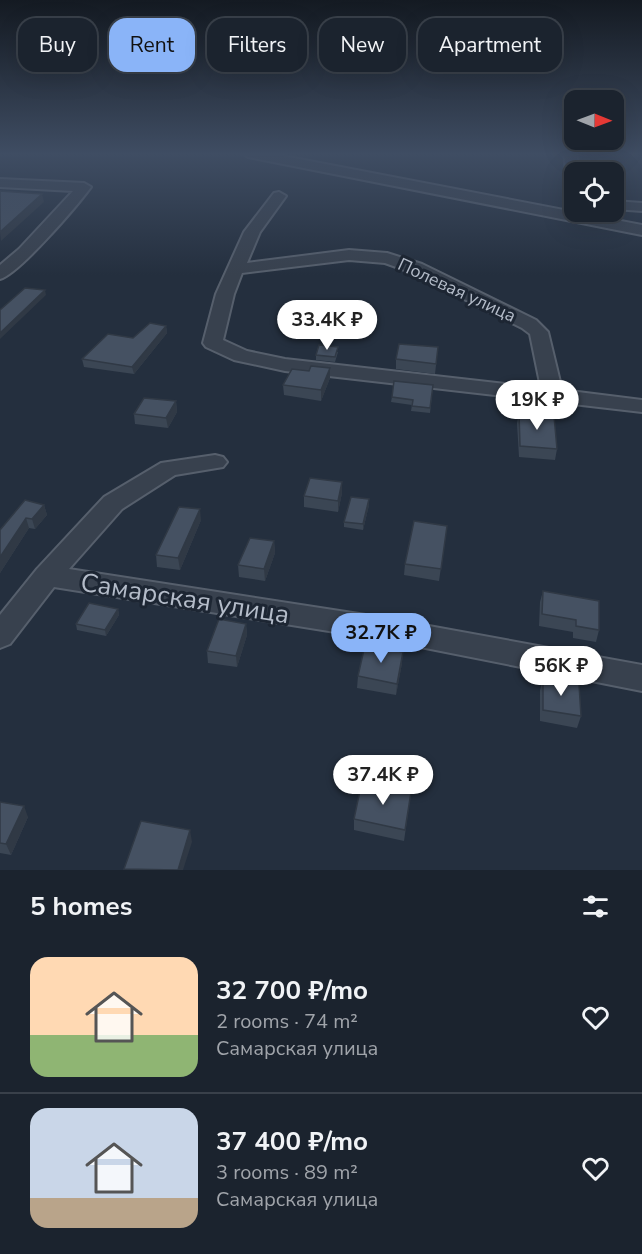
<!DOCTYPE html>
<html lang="en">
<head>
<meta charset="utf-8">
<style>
	:root { --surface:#1b232e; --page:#242b36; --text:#f1f3f6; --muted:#a0a4aa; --line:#39404a; --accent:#8ab4f8 }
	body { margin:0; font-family:"Nunito Sans",sans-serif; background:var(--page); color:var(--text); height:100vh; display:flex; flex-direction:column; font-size:22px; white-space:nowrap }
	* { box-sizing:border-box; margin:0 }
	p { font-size:20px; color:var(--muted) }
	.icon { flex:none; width:33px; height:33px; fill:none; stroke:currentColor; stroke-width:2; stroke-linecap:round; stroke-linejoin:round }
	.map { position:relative; height:870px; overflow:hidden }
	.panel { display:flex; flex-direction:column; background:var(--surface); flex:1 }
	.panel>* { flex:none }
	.hud { position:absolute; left:18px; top:18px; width:606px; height:54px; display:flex; gap:12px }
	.needle { width:39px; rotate:91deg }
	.fabs { position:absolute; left:564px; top:90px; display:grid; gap:12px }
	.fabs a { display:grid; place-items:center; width:60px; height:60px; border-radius:12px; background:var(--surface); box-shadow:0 6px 24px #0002,0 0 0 2px var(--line); font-size:30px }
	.price { position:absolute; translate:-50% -51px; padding:0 14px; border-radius:21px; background:#fff; color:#222; font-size:20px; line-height:39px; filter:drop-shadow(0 2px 3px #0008) }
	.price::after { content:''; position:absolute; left:50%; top:36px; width:18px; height:14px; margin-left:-9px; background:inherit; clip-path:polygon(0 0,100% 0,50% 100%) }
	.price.on { background:var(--accent); color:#111 }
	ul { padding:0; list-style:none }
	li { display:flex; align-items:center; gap:18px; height:150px; padding:0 30px }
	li+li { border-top:2px solid var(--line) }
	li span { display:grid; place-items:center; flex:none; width:168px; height:120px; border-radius:18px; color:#555 }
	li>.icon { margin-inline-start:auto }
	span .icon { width:72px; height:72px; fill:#fffc; stroke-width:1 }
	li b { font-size:26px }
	h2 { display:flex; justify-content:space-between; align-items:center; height:72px; padding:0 30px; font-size:26px }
	.chip { padding:0 21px; border-radius:18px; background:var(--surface); box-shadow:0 6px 24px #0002,0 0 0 2px var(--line); font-size:21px; line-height:54px }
	.chip.on { background:var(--accent); color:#111 }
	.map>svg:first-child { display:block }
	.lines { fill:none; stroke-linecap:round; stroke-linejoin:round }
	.minor-casing { stroke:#565f6c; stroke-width:4 }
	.minor { fill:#38414e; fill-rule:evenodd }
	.wall { fill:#3b4654 }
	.shaded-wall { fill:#303945 }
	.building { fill:#455162; stroke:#303945; stroke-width:1.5 }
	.labels { text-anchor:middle; stroke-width:6; stroke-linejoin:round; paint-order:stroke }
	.far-street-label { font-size:18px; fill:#b4bcc9; stroke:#1d2633 }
	.near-street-label { font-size:26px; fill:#b4bcc9; stroke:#1d2633 }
</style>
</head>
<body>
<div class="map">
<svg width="642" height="870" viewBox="0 0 642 870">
	<rect width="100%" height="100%" fill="#242f3e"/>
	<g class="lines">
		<g class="minor-casing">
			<path id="minor" d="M242,153H268L642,225V235L248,157Z
				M564,153H576L580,172H574V184L567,180Z
				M0,179L84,183L91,187C77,206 19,274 0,279V265L19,249L73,191L0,187Z
				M279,192L286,196L260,232L247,263L349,250L387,253L422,264L536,320L548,332L562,390L642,400V412L285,371L234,360L206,347L203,343L216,294L244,232L274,193ZM349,260L385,263L410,272L522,328L530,334L541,388L285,359L247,351L223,340L234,294L242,273Z
				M614,201L642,203V211L614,209Z
				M215,455L223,457L227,462L223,467L175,475L122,509L69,569L385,618L642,665V691L385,640L54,587L10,644L0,648V615L37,569L104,497L161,463Z"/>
		</g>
		<use href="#minor" class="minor"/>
	</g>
	<path class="wall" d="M166,326L167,333L134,374L84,367L82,359L133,338Z
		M438,347L435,374L396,369V359Z
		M338,352L335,362L316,360V355Z
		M330,368V378L321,401L284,395L283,385L309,371Z
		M433,385L430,413L411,411L412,405L391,402L392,397Z
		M176,401L177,412L168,428L135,424L134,414Z
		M519,413L557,449L555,460L519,457L517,423Z
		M342,482V493L338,512L304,507V496Z
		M44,505L47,515L35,529L29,528L0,573V530Z
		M369,505L363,530L344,527V522Z
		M201,520L180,570L157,567L156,555Z
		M447,526L439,581L404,575L405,564Z
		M274,541L275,553L265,581L239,577L238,565Z
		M543,591L599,630L596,642L573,638V632L539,626L540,602Z
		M118,609L119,615L106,636L77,630L76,624Z
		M246,624L247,635L237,667L208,663L207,651Z
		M402,663L396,695L357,688L358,676Z
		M543,678L581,716L577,728L540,721V690Z
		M411,792L404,841L354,830V819Z
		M0,802L28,817L11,855L0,853Z"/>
	<path class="shaded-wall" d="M42,194L44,202L1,241L0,232Z
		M45,290L46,295L0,339V333Z
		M166,326L167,333L134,374L132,367Z
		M330,368V378L321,401V390Z
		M176,401L177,412L168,428L166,418Z
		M342,482V493L338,512V501Z
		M369,499V505L363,530V524Z
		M44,505L47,515L35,529L32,519Z
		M200,509L201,520L180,570L178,558Z
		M26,518L29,528L0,573V557Z
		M274,541L275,553L265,581L264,569Z
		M118,609L119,615L106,636L105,630Z
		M246,624L247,635L237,667L236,656Z
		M403,652L402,663L396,695L397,684Z
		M24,806L28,817L11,855L6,844Z
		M190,830L192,842L183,870H178Z"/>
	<path class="building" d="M0,191L42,194L0,232Z
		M25,288L45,290L0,333V310Z
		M150,323L166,326L132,367L82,359L108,334L133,338Z
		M399,344L438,347L436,364L396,359Z
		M319,345L338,347L335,357L316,355Z
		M311,366L330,368L321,390L283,385L292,369L309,371Z
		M394,381L433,385L430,408L412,406L413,400L392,397Z
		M144,398L176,401L166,418L134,414Z
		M519,413L554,416L557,449L520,446Z
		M310,478L342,482L338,501L304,496Z
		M351,497L369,499L363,524L344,522Z
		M25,500L44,505L32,519L26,518L0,557V530Z
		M179,507L200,509L178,558L156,555Z
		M414,521L447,526L441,569L405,564Z
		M250,538L274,541L264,569L238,565Z
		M543,591L599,601V630L576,626V620L542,614Z
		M89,603L118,609L105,630L76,624Z
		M219,619L246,624L236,656L207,651Z
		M365,645L403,652L397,684L358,676Z
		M543,678L579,684L581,716L543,710Z
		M362,781L411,792L405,830L354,819Z
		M0,802L24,806L6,844L0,843Z
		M141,821L190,830L178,870L124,869Z"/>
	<linearGradient id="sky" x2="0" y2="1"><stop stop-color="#141a22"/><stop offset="0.56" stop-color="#3f4d63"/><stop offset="1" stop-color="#3f4d63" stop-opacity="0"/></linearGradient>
	<rect width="642" height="275" fill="url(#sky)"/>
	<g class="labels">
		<g class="far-street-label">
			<text transform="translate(457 290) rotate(25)" y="6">Полевая улица</text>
		</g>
		<g class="near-street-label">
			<text transform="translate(185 598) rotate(9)" y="9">Самарская улица</text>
		</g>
	</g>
</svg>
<div class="fabs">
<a><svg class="needle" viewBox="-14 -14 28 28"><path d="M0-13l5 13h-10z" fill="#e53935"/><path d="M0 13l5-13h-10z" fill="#a0a4aa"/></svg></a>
<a><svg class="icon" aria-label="locate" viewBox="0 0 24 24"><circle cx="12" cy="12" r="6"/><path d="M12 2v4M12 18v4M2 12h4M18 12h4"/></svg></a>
</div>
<b class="price" style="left:327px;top:351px">33.4K ₽</b>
<b class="price" style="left:537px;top:431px">19K ₽</b>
<b class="price on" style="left:381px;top:664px">32.7K ₽</b>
<b class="price" style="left:561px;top:697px">56K ₽</b>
<b class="price" style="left:383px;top:806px">37.4K ₽</b>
<div class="hud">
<a class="chip">Buy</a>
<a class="chip on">Rent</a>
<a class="chip">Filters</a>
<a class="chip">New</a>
<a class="chip">Apartment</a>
</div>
</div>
<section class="panel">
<h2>5 homes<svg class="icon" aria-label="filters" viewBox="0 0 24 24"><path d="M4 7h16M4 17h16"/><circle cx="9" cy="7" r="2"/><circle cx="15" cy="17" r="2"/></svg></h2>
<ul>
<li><span style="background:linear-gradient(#ffd9b3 65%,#8fb573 0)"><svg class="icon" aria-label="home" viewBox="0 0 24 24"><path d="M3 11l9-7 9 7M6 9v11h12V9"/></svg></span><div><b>32 700 ₽/mo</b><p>2 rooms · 74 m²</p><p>Самарская улица</p></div><svg class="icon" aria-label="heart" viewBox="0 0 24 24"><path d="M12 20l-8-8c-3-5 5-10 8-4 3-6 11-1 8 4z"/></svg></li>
<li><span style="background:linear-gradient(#c9d6e8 75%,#b9a48a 0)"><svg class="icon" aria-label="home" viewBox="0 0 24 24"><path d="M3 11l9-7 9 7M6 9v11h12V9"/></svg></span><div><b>37 400 ₽/mo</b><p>3 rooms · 89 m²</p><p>Самарская улица</p></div><svg class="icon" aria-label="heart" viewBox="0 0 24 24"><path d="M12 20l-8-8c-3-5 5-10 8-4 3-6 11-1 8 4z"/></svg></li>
</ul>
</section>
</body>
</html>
